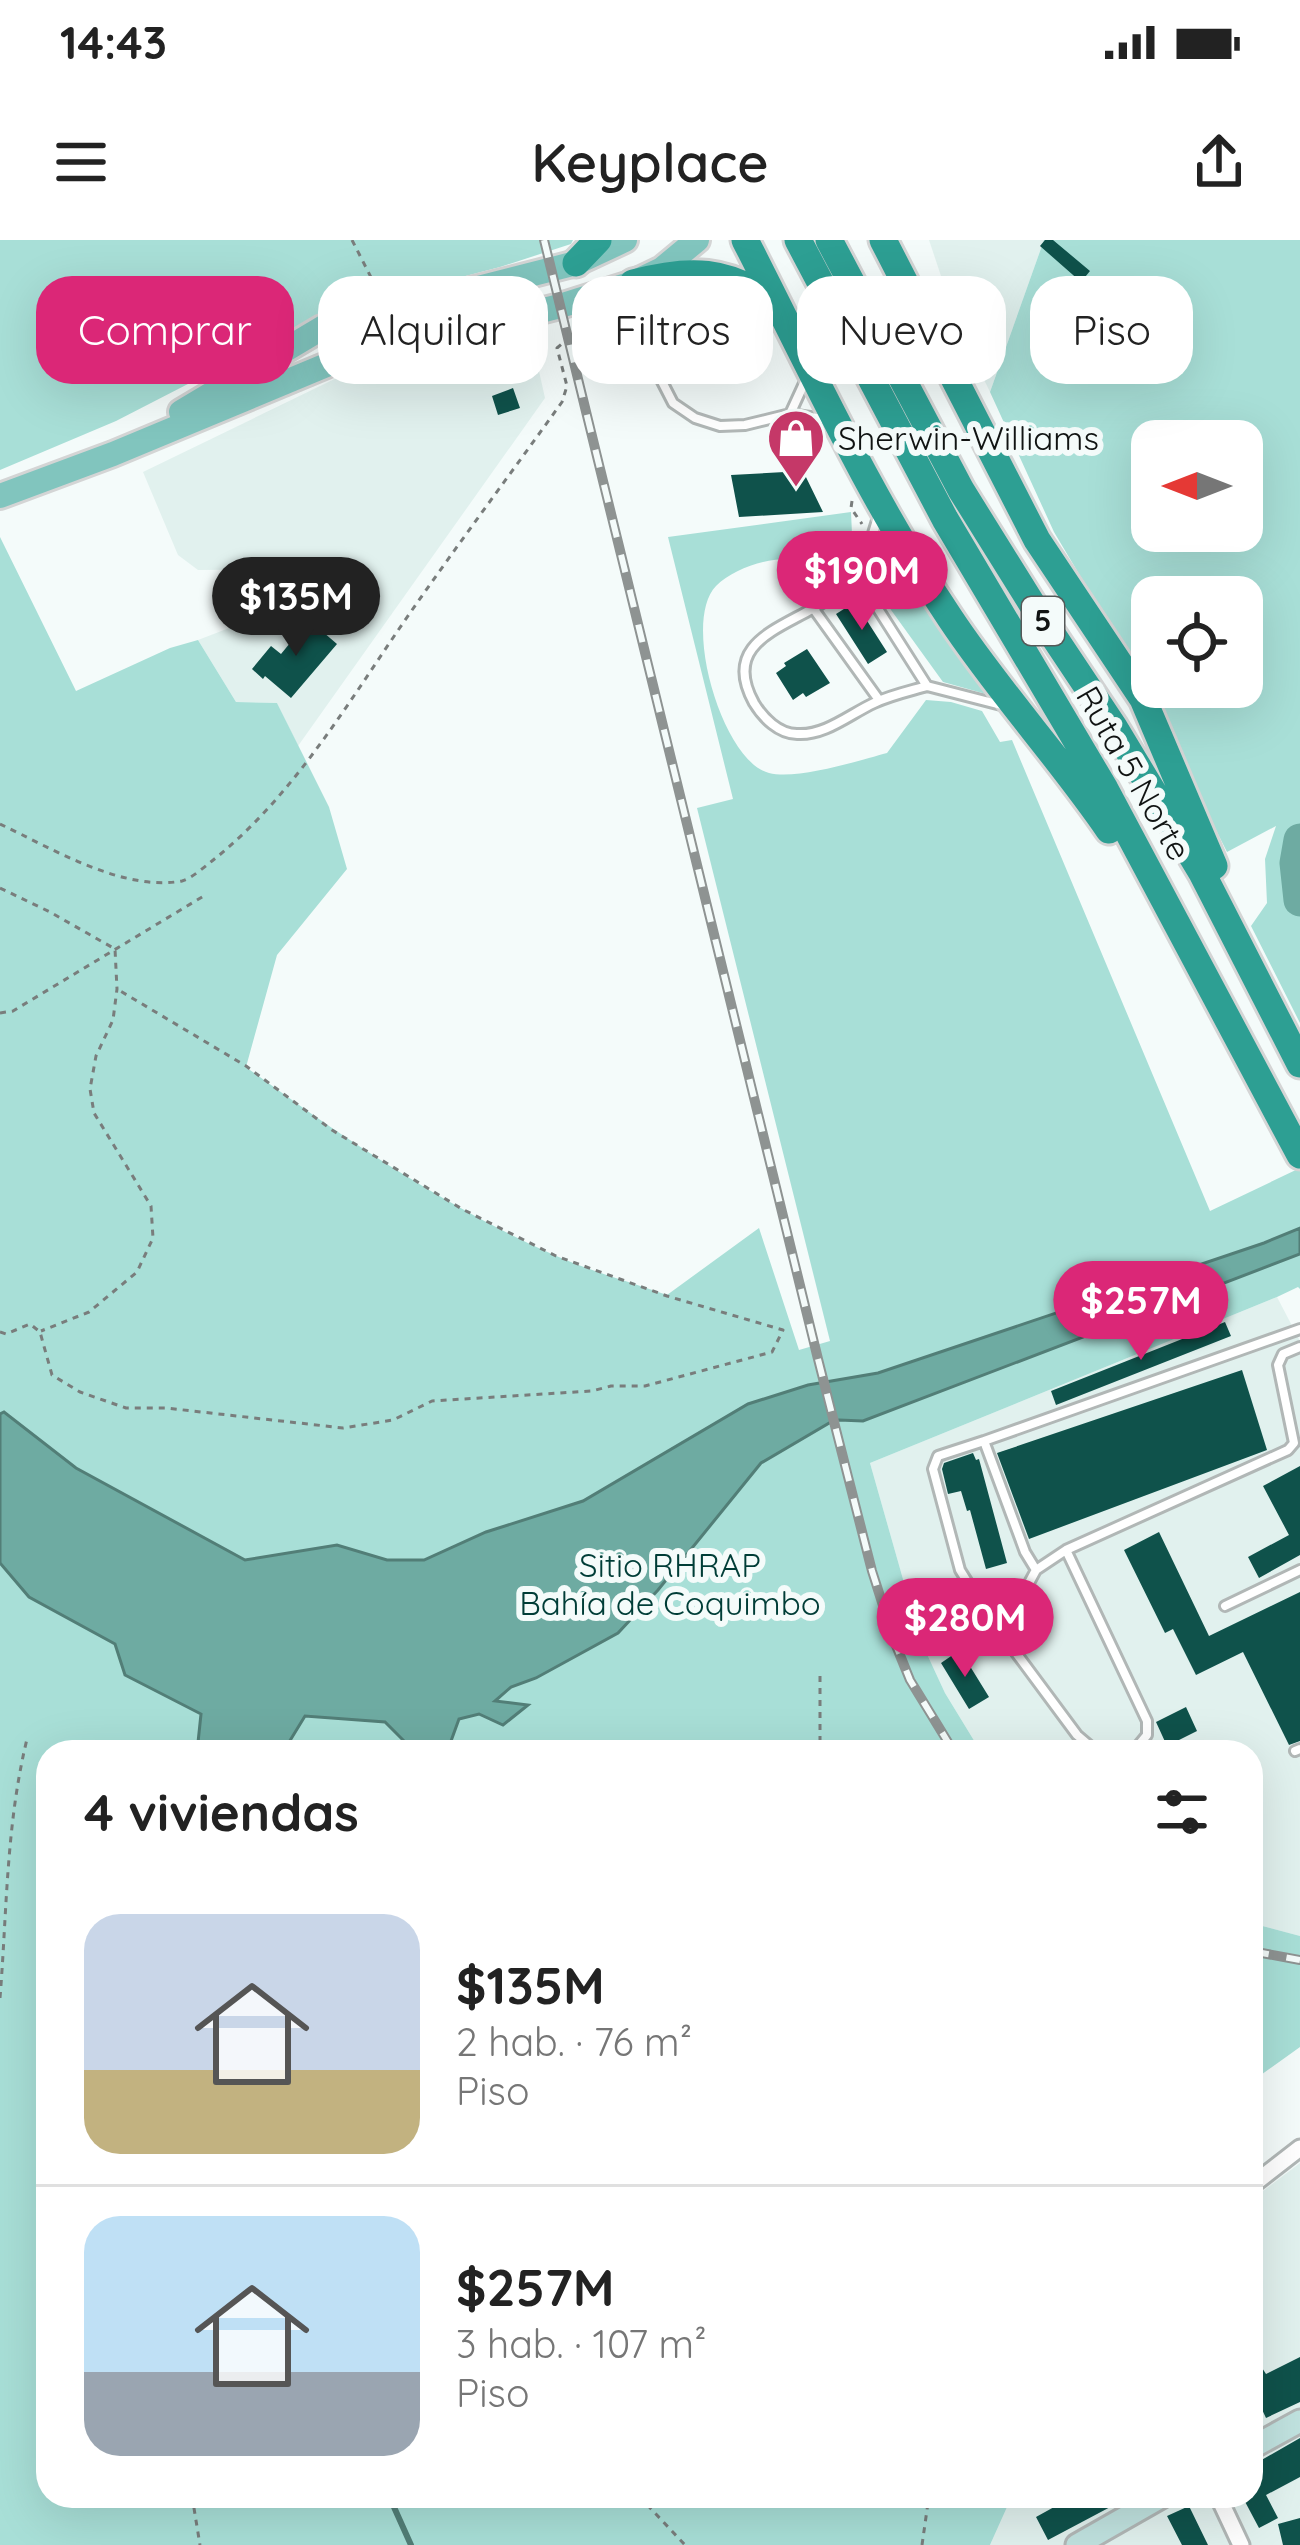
<!DOCTYPE html>
<html lang="es">
<head>
<meta charset="utf-8">
<style>
	:root { --surface:#fff; --page:#f6f6f6; --text:#222; --muted:#767676; --line:#e0e0e0; --accent:#db2777 }
	body { margin:0; font-family:Quicksand,sans-serif; background:var(--page); color:var(--text); height:100vh; display:flex; flex-direction:column; font-size:45px; white-space:nowrap }
	* { box-sizing:border-box; margin:0 }
	p { font-size:39px; color:var(--muted) }
	.icon { flex:none; width:66px; height:66px; fill:none; stroke:currentColor; stroke-width:2; stroke-linecap:round; stroke-linejoin:round }
	.map { position:relative; flex:1; overflow:hidden }
	.sheet { position:absolute; left:36px; top:1500px; width:1227px; height:768px; display:flex; flex-direction:column; background:var(--surface); border-radius:36px; box-shadow:0 12px 48px #0002 }
	.sheet>* { flex:none }
	.top-card { position:absolute; left:36px; top:36px; width:1230px; height:108px; display:flex; gap:24px }
	.needle { width:78px; rotate:270deg }
	.tools { position:absolute; left:1131px; top:180px; display:grid; gap:24px }
	.tools a { display:grid; place-items:center; width:132px; height:132px; border-radius:24px; background:var(--surface); box-shadow:0 12px 48px #0002; font-size:60px }
	.price { position:absolute; translate:-50% -102px; padding:0 27px; border-radius:42px; background:var(--accent); color:#fff; font-size:39px; line-height:78px; filter:drop-shadow(0 3px 6px #0008) }
	.price::after { content:''; position:absolute; left:50%; top:72px; width:36px; height:27px; margin-left:-18px; background:inherit; clip-path:polygon(0 0,100% 0,50% 100%) }
	.price.active { background:#222; color:#fff }
	ul { padding:0; list-style:none }
	li { display:flex; align-items:center; gap:36px; height:300px; padding:0 48px }
	li+li { border-top:3px solid var(--line) }
	li span { display:grid; place-items:center; flex:none; width:336px; height:240px; border-radius:36px; color:#555 }
	li>.icon { margin-inline-start:auto }
	span .icon { width:144px; height:144px; fill:#fffc; stroke-width:1 }
	li b { font-size:51px }
	h2 { display:flex; justify-content:space-between; align-items:center; height:144px; padding:0 48px; font-size:51px }
	.tag { padding:0 42px; border-radius:36px; background:var(--surface); box-shadow:0 12px 48px #0002; font-size:42px; line-height:108px }
	.tag.active { background:var(--accent); color:#fff }
	.status { display:flex; justify-content:space-between; align-items:center; height:84px; padding:0 60px; background:var(--surface); direction:ltr }
	.status svg { height:33px; fill:currentColor }
	header { display:flex; justify-content:space-between; align-items:center; height:156px; padding:0 48px; background:var(--surface); font-size:54px; font-weight:600 }
	.map>svg:first-child { display:block }
	.built { fill:#e1f1ee }
	.green { fill:#a8dfd7; fill-rule:evenodd }
	.water { fill:#6eaba2; stroke:#527e77; stroke-width:3 }
	.lines { fill:none; stroke-linecap:round; stroke-linejoin:round }
	.stream { stroke:#527e77; stroke-width:6 }
	.river { stroke:#6eaba2; stroke-width:33 }
	.building { fill:#0f524b }
	.lane-casing { stroke:#b1b7b6; stroke-width:14 }
	.street-casing { stroke:#b1b7b6; stroke-width:21 }
	.secondary-casing { stroke:#b1b7b6; stroke-width:27 }
	.primary-casing { stroke:#d4d5d5; stroke-width:30 }
	.highway-casing { stroke:#d4d5d5; stroke-width:33 }
	.path { stroke:#797d7c; stroke-width:3; stroke-dasharray:6 6; stroke-linecap:butt }
	.lane { stroke:#fff; stroke-width:8 }
	.street { stroke:#fff; stroke-width:15 }
	.secondary { stroke:#c0e2df; stroke-width:21 }
	.primary { stroke:#81c5be; stroke-width:24 }
	.highway { stroke:#2d9f93; stroke-width:27 }
	.rail-casing { stroke:#8e9392; stroke-width:10 }
	.rail { stroke:#f4fbfa; stroke-width:6; stroke-dasharray:18; stroke-linecap:butt }
	.labels { text-anchor:middle; stroke-width:12; stroke-linejoin:round; paint-order:stroke }
	.shield { fill:#f4fbfa; stroke:#555958; stroke-width:3 }
	.shield-label { font-size:30px; font-weight:bold; fill:#111413 }
	.poi-label { font-size:33px; fill:#111413; stroke:#f4fbfa; text-anchor:start }
	.street-label { font-size:33px; fill:#111413; stroke:#f4fbfa }
	.park-label { font-size:33px; fill:#003d37; stroke:#f4fbfa }
</style>
</head>
<body>
<div class="status"><b>14:43</b><svg viewBox="0 0 49 12"><path d="M0 12V9h3v3zM5 12V6h3v6zM10 12V3h3v9zM15 12V0h3v12zM26 1h20v11H26zM47 4h2v5h-2z"/></svg></div>
<header><svg class="icon" aria-label="menu" viewBox="0 0 24 24"><path d="M4 6h16M4 12h16M4 18h16"/></svg>Keyplace<svg class="icon" aria-label="share" viewBox="0 0 24 24"><path d="M12 15V3M7 8l5-5 5 5M5 13v7h14v-7"/></svg></header>
<div class="map">
<svg width="1300" height="2305" viewBox="0 0 1300 2305">
	<rect width="100%" height="100%" fill="#f4fbfa"/>
	<path class="built" d="M929,0H1044L990,152L957,84Z
		M530,91L545,158L298,506L277,463L236,462L198,400L329,350L299,329L198,330L178,315L143,232L349,132L428,116Z
		M1277,1057L1300,1101V1696L1251,1683V1512H981L945,1453L920,1399L870,1223Z
		M1300,1923V2305H990L1012,2256H1251V1960Z"/>
	<path class="green" d="M0,0H573L571,4L500,27L328,72L116,181L0,230Z
		M1044,0H1300V783L1251,686L1267,663L1265,619L1276,586L1227,612L1133,425L1054,292L990,152ZM1152,201H1242V291H1152ZM1152,357H1242V447H1152Z
		M851,272L852,294L846,322C828,334 820,323 803,320C776,315 736,326 716,346C681,382 723,522 769,533C797,540 858,521 887,513L926,460L951,462L982,471L1000,502L1012,500L1210,971L1300,928V1049L1298,1047L1277,1057L870,1223L920,1399L945,1453L981,1512H48V2256H1012L990,2305H0V297L76,451L170,408L198,400L236,462L277,463L329,567L347,629L277,715L246,827C343,898 444,966 554,1015C590,1031 630,1042 667,1055L759,988L799,1110L830,1101L697,568L733,559L668,297Z
		M879,293L986,454L943,442L873,345L872,334Z
		M1251,1683L1300,1696V1807L1251,1842Z"/>
	<path class="water" d="M1300,988V1014L863,1181L839,1180L831,1182L761,1223L658,1350L618,1393L536,1438L511,1447L495,1461L528,1465L503,1485L479,1474L459,1479L447,1512H403L404,1501L385,1482L305,1476L283,1512H197L201,1474L125,1435L115,1404L29,1357L0,1323V1174L4,1172L76,1228L245,1320L337,1305L387,1320H424L486,1292L583,1261L748,1164L808,1145L878,1133L1264,1003Z"/>
	<g class="lines">
		<path class="stream" d="M389,2256L411,2305"/>
		<path class="river" d="M1300,600L1296,623L1300,660"/>
	</g>
	<path class="building" d="M1045,0H1053L1090,31L1081,42L1040,6Z
		M513,148L520,168L498,175L492,156Z
		M803,231L823,272L739,277L731,235Z
		M855,362L887,412L868,424L836,374Z
		M309,380L337,404L291,458L265,436L263,439L252,429L271,406L281,414Z
		M807,409L830,443L806,457L803,453L793,460L776,433L786,426L784,423Z
		M1225,1082L1231,1096L1056,1165L1051,1151Z
		M1242,1130L1267,1210L1029,1299L997,1213Z
		M973,1213L976,1220L979,1219L1007,1323L986,1329L970,1270L967,1271L961,1251L948,1254L942,1229L944,1223Z
		M1300,1226V1315L1259,1338L1248,1317L1289,1295L1263,1246Z
		M1159,1292L1209,1396L1300,1352V1501L1289,1505L1243,1412L1196,1435L1173,1389L1165,1393L1124,1310Z
		M960,1410L989,1457L969,1469L941,1423Z
		M1186,1467L1197,1491L1167,1506L1156,1482Z
		M1251,2111L1266,2134L1300,2117V2162L1266,2178L1251,2146Z
		M1300,2198V2237L1266,2255L1278,2278L1259,2288L1242,2256H1251V2226Z
		M1074,2256H1131L1048,2300L1036,2277Z
		M1189,2266L1208,2305H1182L1167,2276Z
		M1300,2278V2305H1283L1278,2284Z"/>
	<g class="lines">
		<g class="lane-casing">
			<path id="lane" d="M633,47L634,87L673,163L695,178L720,186L745,185L790,174L830,180
				M790,174L807,137
				M878,277L859,339L927,446L1001,465
				M859,339C843,349 828,360 812,369C773,391 723,407 754,463C763,478 779,494 797,494C825,496 850,474 874,463C891,455 910,451 927,446
				M813,368L879,460
				M1300,1089L984,1201L1025,1312L1036,1330L1066,1310L1288,1210L1294,1203L1278,1125L1283,1114L1300,1107
				M984,1201L938,1216L933,1229L960,1330L988,1375L1077,1495L1097,1512
				M1066,1310L1147,1481V1495L1133,1512
				M1225,1366L1300,1330
				M1002,1393L1036,1330
				M1295,1511L1300,1509"/>
		</g>
		<g class="street-casing">
			<path id="street" d="M1251,1946L1300,1908
				M1218,2256L1241,2305"/>
		</g>
		<g class="secondary-casing">
			<path id="secondary" d="M1251,2208L1300,2181
				M1077,2305L1163,2256"/>
		</g>
		<g class="primary-casing">
			<path id="primary" d="M181,172L322,88L576,23L625,0
				M0,256L113,214L329,124L560,66L633,43L662,29L697,0"/>
		</g>
		<g class="highway-casing">
			<path id="highway" d="M745,0C810,127 870,259 950,378C999,452 1059,517 1109,590
				M798,0L945,279L1105,549L1300,915
				M829,0L961,250L1032,364L1114,487L1202,633L1300,824
				M883,0L1037,300L1143,459L1214,626
				M576,23L598,0
				M633,43C689,28 728,28 776,64"/>
		</g>
		<path class="path" d="M352,0L379,53
			M852,261L851,268L862,284
			M0,584C51,608 123,652 182,641C192,638 203,628 212,621C298,553 354,452 417,363C464,296 514,229 562,162L567,146L557,108L585,84L604,76
			M0,648L50,672L115,709L117,749L113,780L96,816L90,849L94,873L151,966L153,998L137,1032L89,1072L41,1091
			M0,773L13,771L207,654
			M0,1092L6,1094L30,1084L40,1092L52,1135L80,1152L126,1168H166L343,1188L393,1180L432,1161L592,1151L611,1146H645L772,1112L783,1090L667,1056L556,1016L462,969L332,890L246,826L117,749
			M820,1436V1500L824,1512
			M0,1758C7,1671 6,1585 27,1499
			M192,2256L200,2305
			M639,2256L685,2305
			M922,2305L929,2256"/>
		<use href="#lane" class="lane"/>
		<use href="#street" class="street"/>
		<use href="#secondary" class="secondary"/>
		<use href="#primary" class="primary"/>
		<use href="#highway" class="highway"/>
		<g class="rail-casing">
			<path id="rail" d="M544,0L818,1119L872,1331L895,1403L910,1440L954,1512
				M1251,1711L1300,1720"/>
		</g>
		<use href="#rail" class="rail"/>
	</g>
	<defs>
		<g id="shop-pin" transform="scale(3)"><path d="M0 17L-7.5 6A9.5 9.5 0 1 1 7.5 6Z" fill="#c53868" stroke="#f4fbfa"/><path d="M-5-2.5h2.3a2.7 3.5 0 0 1 5.4 0H5L5.5 6h-11ZM-1.5-2.5h3a1.5 2.3 0 0 0-3 0Z" fill="#fff"/></g>
	</defs>
	<g fill-rule="evenodd">
		<use href="#shop-pin" x="796" y="198"/>
	</g>
	<g class="labels">
		<rect class="shield" x="1022" y="357" width="42" height="48" rx="9"/>
		<g class="shield-label">
			<text x="1043" y="391">5</text>
		</g>
		<g class="poi-label">
			<text x="838" y="210">Sherwin-Williams</text>
		</g>
		<g class="street-label">
			<text transform="translate(1134 533) rotate(60)" y="12">Ruta 5 Norte</text>
		</g>
		<g class="park-label">
			<text x="670" y="1337">Sitio RHRAP<tspan x="670" dy="38">Bahía de Coquimbo</tspan></text>
		</g>
	</g>
</svg>
<div class="tools">
<a><svg class="needle" viewBox="-14 -14 28 28"><path d="M0-13l5 13h-10z" fill="#e53935"/><path d="M0 13l5-13h-10z" fill="#767676"/></svg></a>
<a><svg class="icon" aria-label="locate" viewBox="0 0 24 24"><circle cx="12" cy="12" r="6"/><path d="M12 2v4M12 18v4M2 12h4M18 12h4"/></svg></a>
</div>
<b class="price" style="left:862px;top:393px">$190M</b>
<b class="price active" style="left:296px;top:419px">$135M</b>
<b class="price" style="left:1141px;top:1123px">$257M</b>
<b class="price" style="left:965px;top:1440px">$280M</b>
<div class="top-card">
<a class="tag active">Comprar</a>
<a class="tag">Alquilar</a>
<a class="tag">Filtros</a>
<a class="tag">Nuevo</a>
<a class="tag">Piso</a>
</div>
<section class="sheet">
<h2>4 viviendas<svg class="icon" aria-label="filters" viewBox="0 0 24 24"><path d="M4 7h16M4 17h16"/><circle cx="9" cy="7" r="2"/><circle cx="15" cy="17" r="2"/></svg></h2>
<ul>
<li><span style="background:linear-gradient(#c9d6e8 65%,#c2b280 0)"><svg class="icon" aria-label="home" viewBox="0 0 24 24"><path d="M3 11l9-7 9 7M6 9v11h12V9"/></svg></span><div><b>$135M</b><p>2 hab. · 76 m²</p><p>Piso</p></div></li>
<li><span style="background:linear-gradient(#bfe0f5 65%,#9aa5b1 0)"><svg class="icon" aria-label="home" viewBox="0 0 24 24"><path d="M3 11l9-7 9 7M6 9v11h12V9"/></svg></span><div><b>$257M</b><p>3 hab. · 107 m²</p><p>Piso</p></div></li>
</ul>
</section>
</div>
</body>
</html>
